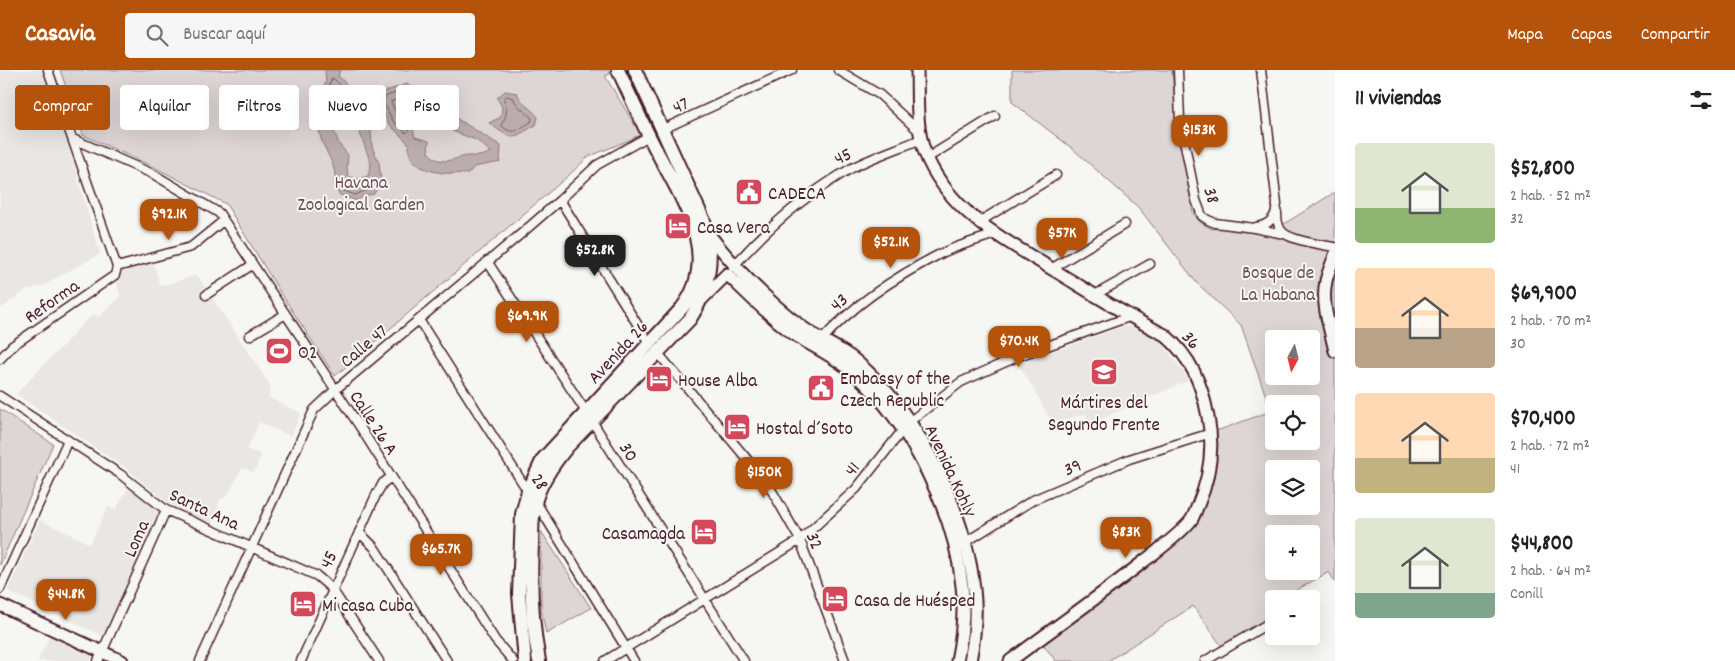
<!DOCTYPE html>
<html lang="es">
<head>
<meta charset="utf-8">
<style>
	:root { --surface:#fff; --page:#f6f6f6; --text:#202124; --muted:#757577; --accent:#b45309 }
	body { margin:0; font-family:Dekko,sans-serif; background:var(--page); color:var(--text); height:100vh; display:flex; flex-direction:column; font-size:19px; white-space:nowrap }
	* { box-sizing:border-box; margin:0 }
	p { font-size:16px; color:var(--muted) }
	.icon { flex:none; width:28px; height:28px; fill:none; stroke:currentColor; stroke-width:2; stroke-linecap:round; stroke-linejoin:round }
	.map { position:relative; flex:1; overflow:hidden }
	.panel { display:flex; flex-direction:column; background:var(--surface); width:400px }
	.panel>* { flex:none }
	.top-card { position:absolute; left:15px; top:15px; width:475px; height:45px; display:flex; gap:10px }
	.needle { width:32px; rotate:187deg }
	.tools { position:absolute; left:1265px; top:260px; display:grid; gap:10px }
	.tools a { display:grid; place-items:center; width:55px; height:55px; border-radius:5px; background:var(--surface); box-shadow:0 5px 20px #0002; font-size:25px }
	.price { position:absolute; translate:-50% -42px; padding:0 11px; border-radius:10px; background:var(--accent); color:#fff; font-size:16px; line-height:32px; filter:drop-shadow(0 1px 2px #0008) }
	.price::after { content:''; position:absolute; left:50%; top:30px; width:15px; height:11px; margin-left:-8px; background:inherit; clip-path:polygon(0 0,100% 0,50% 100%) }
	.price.current { background:#222; color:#fff }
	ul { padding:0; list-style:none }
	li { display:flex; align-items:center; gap:15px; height:125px; padding:0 20px }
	li span { display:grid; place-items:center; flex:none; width:140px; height:100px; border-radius:5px; color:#555 }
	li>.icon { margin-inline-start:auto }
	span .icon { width:60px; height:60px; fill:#fffc; stroke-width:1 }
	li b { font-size:21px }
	h2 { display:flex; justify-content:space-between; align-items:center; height:60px; padding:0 20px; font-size:21px }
	.pill { padding:0 18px; border-radius:5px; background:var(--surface); box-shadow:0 5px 20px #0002; font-size:18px; line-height:45px }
	.pill.current { background:var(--accent); color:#fff }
	header { display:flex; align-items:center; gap:30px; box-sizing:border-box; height:70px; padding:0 25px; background:var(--accent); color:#fff }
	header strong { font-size:24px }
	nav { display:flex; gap:28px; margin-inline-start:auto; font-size:18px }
	.search { width:350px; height:45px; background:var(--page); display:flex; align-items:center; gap:12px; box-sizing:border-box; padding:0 18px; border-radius:5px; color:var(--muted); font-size:19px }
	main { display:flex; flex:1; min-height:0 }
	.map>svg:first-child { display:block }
	.built { fill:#e9e6e3 }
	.green { fill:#ddd6d5; stroke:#947a80; fill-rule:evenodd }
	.water { fill:#bbadae; stroke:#8e747a; fill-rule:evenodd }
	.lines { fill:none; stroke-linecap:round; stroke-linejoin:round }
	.shore { stroke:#77585f; stroke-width:1 }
	.street-casing { stroke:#4a1f2b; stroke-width:11 }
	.secondary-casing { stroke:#4a1f2b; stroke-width:15 }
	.primary-casing { stroke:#4a1f2b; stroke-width:16 }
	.street { stroke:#f6f6f2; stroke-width:8 }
	.secondary { stroke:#f6f6f2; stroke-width:11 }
	.primary { stroke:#f6f6f2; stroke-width:12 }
	.labels { text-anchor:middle; stroke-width:4; stroke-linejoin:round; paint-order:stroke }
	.street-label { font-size:19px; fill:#4a1f2b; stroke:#f6f6f2 }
	.park-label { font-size:19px; fill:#6f4d56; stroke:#f6f6f2 }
	.poi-label { font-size:19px; fill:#4a1f2b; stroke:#f6f6f2; text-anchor:start }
</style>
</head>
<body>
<header>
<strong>Casavia</strong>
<div class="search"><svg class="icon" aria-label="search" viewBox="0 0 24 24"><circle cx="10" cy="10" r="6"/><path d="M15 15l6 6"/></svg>Buscar aquí</div>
<nav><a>Mapa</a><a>Capas</a><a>Compartir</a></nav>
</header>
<main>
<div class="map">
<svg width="1335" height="591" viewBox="0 0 1335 591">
	<rect width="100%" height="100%" fill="#f6f6f2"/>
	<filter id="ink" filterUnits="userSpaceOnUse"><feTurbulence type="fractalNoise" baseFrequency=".02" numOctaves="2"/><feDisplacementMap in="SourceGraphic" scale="10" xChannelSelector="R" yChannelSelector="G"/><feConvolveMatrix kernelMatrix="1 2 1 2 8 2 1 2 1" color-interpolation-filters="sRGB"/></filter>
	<g filter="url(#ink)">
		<path class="built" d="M1,0H46L100,184L42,216L26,220L3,237H0V5Z
			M153,192L160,216L197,205L270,315L269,328L301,343L291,366L259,352L247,379L261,385L254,402L242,398L228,425L220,430L212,455L169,434L127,399L16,324L93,244L99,247L121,226L116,211L121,208L120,202Z
			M1124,256L1135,257L1160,270L1189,310L1090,354L1085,344L1053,353L1019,294Z
			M129,416L160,441L103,566L8,521L40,450L90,474L108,437L116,440Z
			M50,565L93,585L90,591H38Z"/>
		<path class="green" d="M60,0H608L610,4L605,6L641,65L588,87L568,106L335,306L280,222L226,134L154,97L83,65Z
			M624,0H629L698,148C710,182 706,217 686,246L591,344L590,343L684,244C705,216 707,191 699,158Z
			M1012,0H1172L1176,48L1193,143L1200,152L1212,159L1284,154L1335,122V512L1329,502L1291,523L1292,529H1274V550L1223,578L1193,536L1108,591H1056L1039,569L1192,449L1203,422L1211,363L1271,341L1241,255L1196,212L1139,138L1073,79L1012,32ZM1274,269H1311V306H1274ZM1274,334H1311V371H1274ZM1274,399H1311V436H1274ZM1274,464H1311V501H1274Z
			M0,339L53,374L0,495Z
			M541,461L591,538L546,564L541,538Z"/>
		<path class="water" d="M325,0H340L338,6L350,17L354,33L362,35L375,50L371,61L372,77L379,93L381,110L374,124L363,126L357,131L340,125L334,117C343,86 300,67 329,32L317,30L326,12ZM346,35L352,42V49L359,60L371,94L368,106L358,109L348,106L347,97L348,85L339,74L331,53L335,40Z
			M407,14L421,26L436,24L445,40L459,50L501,76L500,92L474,97L468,104C450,103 424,105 412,89C410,86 409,81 408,78L410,75L389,54L379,35L380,23ZM431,41L452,61L476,70L491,82C482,87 478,86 468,86C451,88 442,98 428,82L429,71L415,67L410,46Z
			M505,21L517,23C522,35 530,37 538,47L536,55C509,70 514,71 489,53L501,47L502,37L497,28Z"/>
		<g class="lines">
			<path class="shore" d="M334,9L345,20L347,27L346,30L336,34L325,25L331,10Z
				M405,20L419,30L433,29L436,34L434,36L407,42L405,47L409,60L406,63L393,51L384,34L385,27Z
				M507,26L513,28L518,36L532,48L531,52C518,59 513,67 501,55C507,46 508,40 504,29Z
				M404,27L408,30L409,33L403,37L399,43H396L391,32Z
				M343,109L357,114L371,110L374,113L370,119L355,125L344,121L340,117L341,111Z"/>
			<g class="street-casing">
				<path id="street" d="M48,0L117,197
					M838,0L880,25L919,61
					M1178,0L1180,50L1196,130L1202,146L1208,150L1215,153L1254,158L1284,164
					M663,59L792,0
					M73,69L153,104L219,143L362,360L495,570L513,591
					M927,88L995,46
					M560,130L649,273
					M1277,143C1277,150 1278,160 1285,164C1295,171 1322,175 1335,177
					M979,152L1056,105
					M1256,157C1270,155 1276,148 1277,134L1261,0
					M487,191L592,351L744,591
					M117,197L191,177L223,151
					M733,197C767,158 805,125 850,99C872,87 898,79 921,69
					M1051,199L1125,154
					M206,225L252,195
					M1093,226L1150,194
					M419,250L529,423
					M249,266L284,245
					M820,272C854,233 898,205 944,182C960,175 978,170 995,164
					M657,282L768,414L800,470L845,591
					M0,289L12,276L115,205L117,197
					M0,326L120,404L166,440L317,506L332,519L379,591
					M536,432L634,591
					M359,462L374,477L447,591
					M961,475L1033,430L1129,389L1211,363
					M0,519L68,370
					M98,591L166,440
					M200,591L314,340L335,320L522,163L560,130L597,95L649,66
					M301,591L376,425L383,413L391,407
					M605,591L800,470L856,419L909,352L961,312L1019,286L1129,247
					M1205,591L1274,550"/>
			</g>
			<g class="secondary-casing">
				<path id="secondary" d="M917,0C918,29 915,63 928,90C955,147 1006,170 1057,202C1093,224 1127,246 1165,265C1191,287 1202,314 1208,347C1214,377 1210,407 1198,435C1196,440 1194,445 1192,449C1182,463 1157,481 1143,492C1100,526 1054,558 1010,591
					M708,163C735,198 766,230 802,257C819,270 839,277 856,291C919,344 970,448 975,531C976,551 974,571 970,591
					M1335,185C1332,194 1328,202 1326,211C1321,234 1330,258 1335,281
					M702,229L727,204C747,224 768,245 791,262C812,277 835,286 855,304C910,352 955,443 962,516C965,541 962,566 957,591
					M0,535L122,591"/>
			</g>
			<g class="primary-casing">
				<path id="primary" d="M525,591L519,524L522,444L528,421L543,389L682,238C723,185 679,125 654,76C641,51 630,25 618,0
					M539,591C532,553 530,514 532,475C532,462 532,446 535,433C540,412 554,393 568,376L690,249C710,219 715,185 704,151L635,0"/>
			</g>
			<use href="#street" class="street"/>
			<use href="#secondary" class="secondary"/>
			<use href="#primary" class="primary"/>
		</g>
	</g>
	<defs>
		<g id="civic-square" transform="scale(1.4375)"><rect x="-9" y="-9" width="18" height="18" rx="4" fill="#d1495b" stroke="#f6f6f2"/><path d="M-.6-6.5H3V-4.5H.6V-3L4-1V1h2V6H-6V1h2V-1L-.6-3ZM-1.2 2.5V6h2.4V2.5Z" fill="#fff"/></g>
		<g id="hotel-square" transform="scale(1.4375)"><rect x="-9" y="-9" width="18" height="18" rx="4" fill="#d1495b" stroke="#f6f6f2"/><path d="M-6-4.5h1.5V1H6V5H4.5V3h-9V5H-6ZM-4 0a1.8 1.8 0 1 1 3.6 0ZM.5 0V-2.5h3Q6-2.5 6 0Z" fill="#fff"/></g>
		<g id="stadium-square" transform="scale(1.4375)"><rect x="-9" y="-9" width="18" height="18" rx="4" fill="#d1495b" stroke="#f6f6f2"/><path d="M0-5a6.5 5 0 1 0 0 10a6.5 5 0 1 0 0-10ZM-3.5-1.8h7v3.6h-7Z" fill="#fff"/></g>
		<g id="school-square" transform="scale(1.4375)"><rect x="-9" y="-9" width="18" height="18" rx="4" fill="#d1495b" stroke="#f6f6f2"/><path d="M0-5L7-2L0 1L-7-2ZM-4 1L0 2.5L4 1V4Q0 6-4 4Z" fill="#fff"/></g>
	</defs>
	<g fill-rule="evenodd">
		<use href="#civic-square" x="749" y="122"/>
		<use href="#hotel-square" x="678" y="156"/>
		<use href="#stadium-square" x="279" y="281"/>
		<use href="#school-square" x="1104" y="302"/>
		<use href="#hotel-square" x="659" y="309"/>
		<use href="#civic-square" x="821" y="318"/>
		<use href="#hotel-square" x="737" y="357"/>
		<use href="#hotel-square" x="704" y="462"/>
		<use href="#hotel-square" x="835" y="529"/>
		<use href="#hotel-square" x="303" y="534"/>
	</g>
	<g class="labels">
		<g class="street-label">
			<text transform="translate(680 34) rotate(-25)" y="7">47</text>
			<text transform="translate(842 85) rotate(-28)" y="7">45</text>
			<text transform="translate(1213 125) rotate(73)" y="7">38</text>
			<text transform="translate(51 230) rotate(-35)" y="7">Reforma</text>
			<text transform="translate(838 231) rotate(-41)" y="7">43</text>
			<text transform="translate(1192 269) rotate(49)" y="7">36</text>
			<text transform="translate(363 275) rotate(-40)" y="7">Calle 47</text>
			<text transform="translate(617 281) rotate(-47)" y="7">Avenida 26</text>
			<text transform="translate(375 352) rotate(57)" y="7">Calle 26 A</text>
			<text transform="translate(630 381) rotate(58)" y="7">30</text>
			<text transform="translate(1072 396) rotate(-23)" y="7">39</text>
			<text transform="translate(851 398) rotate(-52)" y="7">41</text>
			<text transform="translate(952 400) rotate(65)" y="7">Avenida Kohly</text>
			<text transform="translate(541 411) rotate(57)" y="7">28</text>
			<text transform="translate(205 438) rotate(25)" y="7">Santa Ana</text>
			<text transform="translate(135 468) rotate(-66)" y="7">Loma</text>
			<text transform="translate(816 470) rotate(67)" y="7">32</text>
			<text transform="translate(327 489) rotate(-65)" y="7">45</text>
		</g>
		<g class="park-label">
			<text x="361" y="118">Havana<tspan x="361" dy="22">Zoological Garden</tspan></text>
			<text x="1278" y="208">Bosque de<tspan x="1278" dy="22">La Habana</tspan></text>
		</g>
		<g class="poi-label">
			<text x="768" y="129">CADECA</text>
			<text x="697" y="163">Casa Vera</text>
			<text x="298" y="288">O2</text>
			<text x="840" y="314">Embassy of the<tspan x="840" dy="22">Czech Republic</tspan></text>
			<text x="678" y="316">House Alba</text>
			<text x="1104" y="338" text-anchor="middle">Mártires del<tspan x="1104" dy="22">Segundo Frente</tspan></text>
			<text x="756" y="364">Hostal d´Soto</text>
			<text x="685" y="469" text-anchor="end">Casamagda</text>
			<text x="854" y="536">Casa de Huésped</text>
			<text x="322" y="541">Mi casa Cuba</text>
		</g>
	</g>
</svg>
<div class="tools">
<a><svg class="needle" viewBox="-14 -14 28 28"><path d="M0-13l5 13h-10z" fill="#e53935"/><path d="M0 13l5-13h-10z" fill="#757577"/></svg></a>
<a><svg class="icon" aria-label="locate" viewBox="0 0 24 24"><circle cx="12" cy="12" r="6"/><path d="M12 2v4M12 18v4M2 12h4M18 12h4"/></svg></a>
<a><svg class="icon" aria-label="layers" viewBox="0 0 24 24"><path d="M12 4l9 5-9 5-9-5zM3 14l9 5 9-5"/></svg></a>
<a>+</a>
<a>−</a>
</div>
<b class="price" style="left:1199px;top:87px">$153K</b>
<b class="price" style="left:169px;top:171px">$92.1K</b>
<b class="price" style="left:1062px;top:190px">$57K</b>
<b class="price" style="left:891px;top:199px">$52.1K</b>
<b class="price current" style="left:595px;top:207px">$52.8K</b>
<b class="price" style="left:527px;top:273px">$69.9K</b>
<b class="price" style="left:1019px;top:298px">$70.4K</b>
<b class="price" style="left:764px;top:429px">$150K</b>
<b class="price" style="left:1126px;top:489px">$83K</b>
<b class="price" style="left:441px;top:506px">$65.7K</b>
<b class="price" style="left:66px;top:551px">$44.8K</b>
<div class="top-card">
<a class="pill current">Comprar</a>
<a class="pill">Alquilar</a>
<a class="pill">Filtros</a>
<a class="pill">Nuevo</a>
<a class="pill">Piso</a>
</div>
</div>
<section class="panel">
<h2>11 viviendas<svg class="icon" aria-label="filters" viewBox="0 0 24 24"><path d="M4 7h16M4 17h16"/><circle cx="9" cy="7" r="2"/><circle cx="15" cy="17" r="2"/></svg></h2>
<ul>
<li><span style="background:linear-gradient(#dfe7d0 65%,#8fb573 0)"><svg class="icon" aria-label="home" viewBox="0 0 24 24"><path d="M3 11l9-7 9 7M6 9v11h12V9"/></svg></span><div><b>$52,800</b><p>2 hab. · 52 m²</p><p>32</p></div></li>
<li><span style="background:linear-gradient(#ffd9b3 60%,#b9a48a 0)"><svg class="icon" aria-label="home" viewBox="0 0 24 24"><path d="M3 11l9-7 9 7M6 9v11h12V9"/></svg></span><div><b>$69,900</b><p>2 hab. · 70 m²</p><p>30</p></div></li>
<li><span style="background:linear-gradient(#ffd9b3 65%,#c2b280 0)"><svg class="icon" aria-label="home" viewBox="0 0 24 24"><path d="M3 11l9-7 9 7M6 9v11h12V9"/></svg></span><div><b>$70,400</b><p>2 hab. · 72 m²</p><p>41</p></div></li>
<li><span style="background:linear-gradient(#dfe7d0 75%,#7fa58c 0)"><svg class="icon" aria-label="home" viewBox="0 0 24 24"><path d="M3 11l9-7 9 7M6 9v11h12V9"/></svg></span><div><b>$44,800</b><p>2 hab. · 64 m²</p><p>Conill</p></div></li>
</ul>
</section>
</main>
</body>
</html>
